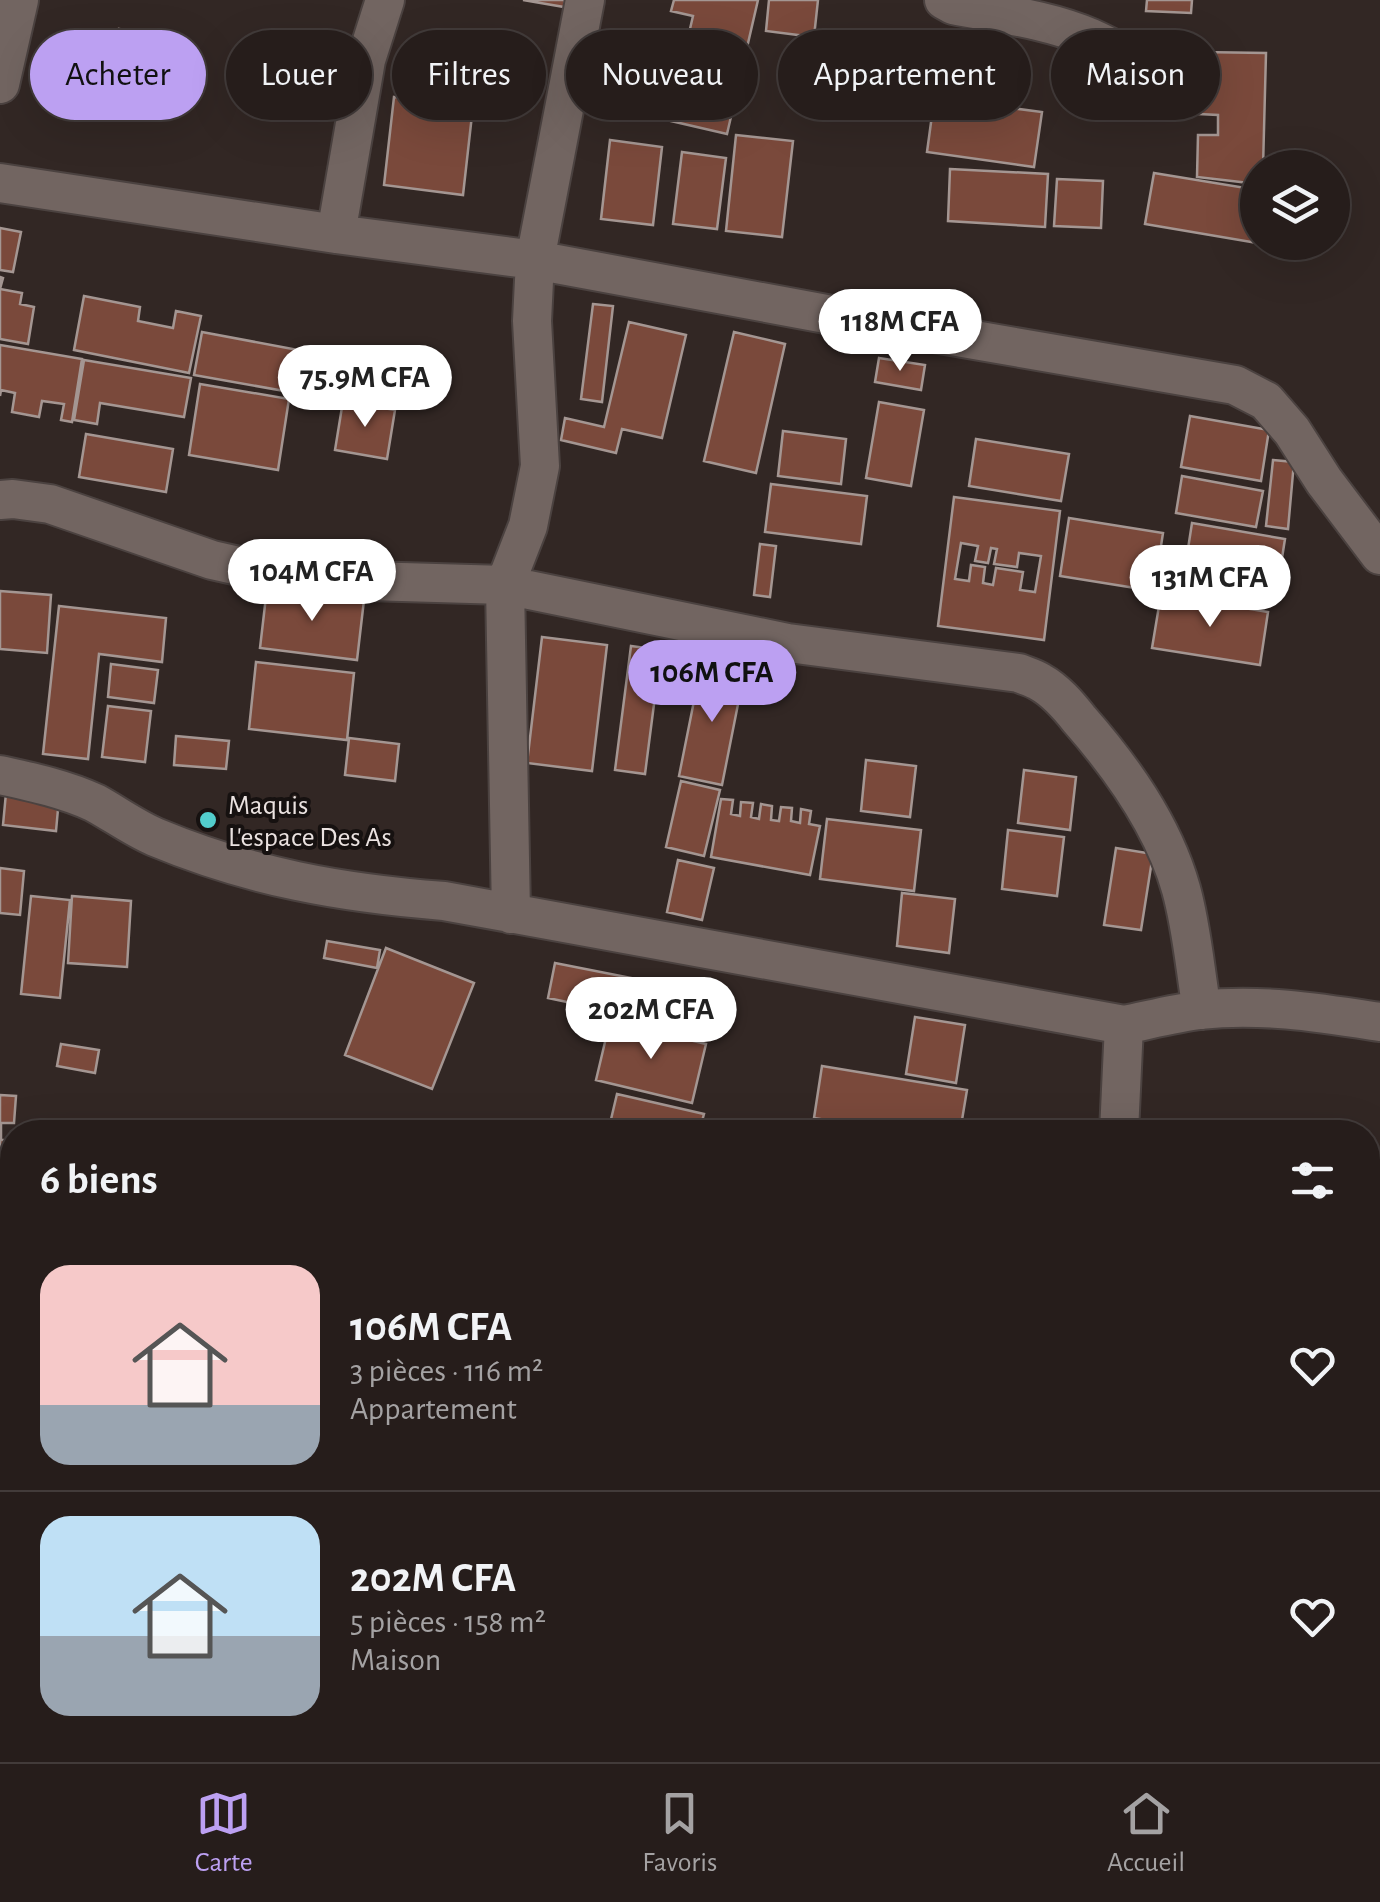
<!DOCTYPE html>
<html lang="fr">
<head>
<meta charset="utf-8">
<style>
	:root { --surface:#261d1b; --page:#2e2624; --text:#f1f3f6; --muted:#a4a2a3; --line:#423b3a; --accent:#bca0f2 }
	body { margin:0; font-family:"Alegreya Sans",sans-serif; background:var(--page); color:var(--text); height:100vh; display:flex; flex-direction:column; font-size:38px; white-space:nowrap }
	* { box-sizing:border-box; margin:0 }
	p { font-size:32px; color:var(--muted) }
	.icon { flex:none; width:55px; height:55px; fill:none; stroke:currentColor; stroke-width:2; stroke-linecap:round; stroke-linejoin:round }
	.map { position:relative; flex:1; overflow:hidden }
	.side { position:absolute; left:0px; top:1120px; width:1380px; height:642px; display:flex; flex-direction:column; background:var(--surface); border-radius:40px 40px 0 0; box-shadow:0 10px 40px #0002,0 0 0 2px var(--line) }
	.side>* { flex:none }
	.top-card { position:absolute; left:30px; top:30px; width:1320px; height:90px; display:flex; gap:20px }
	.controls { position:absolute; left:1240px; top:150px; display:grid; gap:20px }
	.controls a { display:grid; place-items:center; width:110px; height:110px; border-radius:50%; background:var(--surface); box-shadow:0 10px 40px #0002,0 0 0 2px var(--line); font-size:50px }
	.price { position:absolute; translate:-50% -85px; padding:0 22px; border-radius:35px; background:#fff; color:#222; font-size:32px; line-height:65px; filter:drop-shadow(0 2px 5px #0008) }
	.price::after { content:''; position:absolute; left:50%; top:60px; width:30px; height:22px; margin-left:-15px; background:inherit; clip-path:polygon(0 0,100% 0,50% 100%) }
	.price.active { background:var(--accent); color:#111 }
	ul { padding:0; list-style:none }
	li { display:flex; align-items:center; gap:30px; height:250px; padding:0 40px }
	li+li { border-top:2px solid var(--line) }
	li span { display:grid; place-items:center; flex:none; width:280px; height:200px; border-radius:30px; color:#555 }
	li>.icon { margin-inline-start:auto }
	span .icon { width:120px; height:120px; fill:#fffc; stroke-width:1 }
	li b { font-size:42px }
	h2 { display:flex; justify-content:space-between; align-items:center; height:120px; padding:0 40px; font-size:42px }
	.pill { padding:0 35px; border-radius:45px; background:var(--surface); box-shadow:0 10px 40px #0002,0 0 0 2px var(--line); font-size:35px; line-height:90px }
	.pill.active { background:var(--accent); color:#111 }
	.dock { display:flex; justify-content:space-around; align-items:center; height:140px; border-top:2px solid var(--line); background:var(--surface); font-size:28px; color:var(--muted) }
	.dock a { display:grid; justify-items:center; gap:5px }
	.dock .active { color:var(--accent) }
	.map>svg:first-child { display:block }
	.green { fill:#52362d }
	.building { fill:#7a493b; stroke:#a49692; stroke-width:2.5; fill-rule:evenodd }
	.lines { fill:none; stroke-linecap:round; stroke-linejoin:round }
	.minor-casing { stroke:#4b4240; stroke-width:42 }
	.minor { stroke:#726561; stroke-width:38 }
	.poi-dot { fill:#52cdcc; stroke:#161110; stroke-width:4 }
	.labels { text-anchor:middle; stroke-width:8; stroke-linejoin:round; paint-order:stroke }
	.poi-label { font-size:28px; fill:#eae2e0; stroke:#161110; text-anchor:start }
</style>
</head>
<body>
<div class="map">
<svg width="1380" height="1762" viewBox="0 0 1380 1762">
	<rect width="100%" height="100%" fill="#322724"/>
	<path class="green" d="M202,1750H654L657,1762H198Z"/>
	<path class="building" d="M523,0H565L564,7Z
		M674,0H758L727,134L671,121L674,108L688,110L695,75L680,72L693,16L671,11Z
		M769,0H818L814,37L766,31Z
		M1147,0H1192L1191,13L1146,11Z
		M119,29L161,35L151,103L109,97Z
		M1200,52L1266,53L1263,168H1258V184L1197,177L1198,135H1218V115L1199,114Z
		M938,71L968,75L965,102L1042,112L1034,167L927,152Z
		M394,97L473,106L463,195L384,185Z
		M736,135L793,141L782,237L726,231Z
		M610,140L662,147L653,225L601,219Z
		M682,152L726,158L717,229L673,224Z
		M950,169L1048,174L1045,227L948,221Z
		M1154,173L1258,190V242L1263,244L1145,224Z
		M1057,179L1103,181L1101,228L1054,226Z
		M0,228L21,232L13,272L0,270Z
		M0,277L3,278L0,289L22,293L20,304L34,307L28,344L0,339Z
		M84,296L140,307L138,321L173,328L176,311L201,316L189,373L74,350Z
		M593,304L613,306L602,402L581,399Z
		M629,322L686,335L662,438L622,429L616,453L561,440L565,418L604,427Z
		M202,332L298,350L290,392L194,375Z
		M734,332L785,344L756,473L704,461Z
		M0,345L82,359L72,422L61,420L64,404L42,401L39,417L12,412L15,393L1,390L0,396Z
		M879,358L925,365L921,390L875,382Z
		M84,360L191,378L184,417L100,403L97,424L74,420Z
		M200,384L289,399L278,470L189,455Z
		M343,401L395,410L387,459L335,450Z
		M879,402L924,410L911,486L866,478Z
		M1190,416L1269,430L1261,481L1181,467Z
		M783,431L846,439L841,484L778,476Z
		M86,434L173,449L166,492L79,477Z
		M976,439L1069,454L1061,501L969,486Z
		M1273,460L1294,462L1288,529L1266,526Z
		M1182,476L1263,491L1256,527L1176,513Z
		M771,484L867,496L861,544L765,532Z
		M954,497L1060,511L1044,640L938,626ZM961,543L978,546L975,561L988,563L991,548L997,549L994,564L1017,567L1019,553L1041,556L1035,592L1020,590L1023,572L996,568L993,585L983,583L985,567L971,565L969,581L955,579Z
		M1069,518L1163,533L1154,591L1060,576Z
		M1192,523L1285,539L1276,596L1183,581Z
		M760,544L776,546L770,597L754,595Z
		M267,588L364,600L357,660L260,648Z
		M0,591L51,595L47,653L0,649Z
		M1161,594L1268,612L1260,665L1152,648Z
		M59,606L166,618L162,662L99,654L88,759L43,754Z
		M542,637L607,645L592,771L527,763Z
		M631,646L661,650L645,774L615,770Z
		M256,662L354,673L347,740L249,729Z
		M111,664L158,670L154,703L108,697Z
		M701,666L744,674L722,785L679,776Z
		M108,706L151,711L145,762L102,757Z
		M176,736L229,741L226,769L174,765Z
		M349,738L399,744L395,781L345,775Z
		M866,760L916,766L910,817L861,811Z
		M1024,770L1076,777L1070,830L1018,823Z
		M681,781L720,790L704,856L666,847Z
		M6,793L59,798L56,831L3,825Z
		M721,799L733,800L731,814L740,816L741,802L753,803L751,817L759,819L761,804L772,806L771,820L779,821L781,807L792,808L791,821L800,823L801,809L811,811L809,824L820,826L810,875L711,857Z
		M827,819L921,830L914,891L820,879Z
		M1008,830L1064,837L1057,896L1002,889Z
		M1116,848L1153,854L1141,930L1104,925Z
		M678,860L714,868L702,920L667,912Z
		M0,868L24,871L20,915L0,913Z
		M902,893L955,899L949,953L897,946Z
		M31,896L70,900L60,998L21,994Z
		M72,896L131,901L127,967L68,963Z
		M327,941L380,950L377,968L324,958Z
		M386,948L474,983L432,1089L345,1055Z
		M555,963L631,978L624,1014L548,998Z
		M684,980L707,984L702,1014L680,1010Z
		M915,1017L965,1025L956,1083L906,1074Z
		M610,1021L706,1044L692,1103L596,1080Z
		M61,1044L99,1050L95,1073L57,1066Z
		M822,1066L967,1090L960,1132H898L814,1118Z
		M617,1094L704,1114L699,1132H608Z
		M0,1095L16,1096L14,1123H1V1140H12V1160L0,1159Z
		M0,1340L12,1341V1386L0,1385Z
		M849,1750H961V1762H848Z
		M973,1750H1008V1762H973Z
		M1013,1750H1069V1762H1012Z"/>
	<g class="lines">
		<g class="minor-casing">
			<path id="minor" d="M944,0L953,5C999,14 1047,19 1091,38C1120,51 1146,68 1173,85
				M0,84L19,0
				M0,183L336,234L535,260L853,319L1235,385L1266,401L1292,431L1324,481L1380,555
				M336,234L366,60L385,0
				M0,500L13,499L50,504L212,560L270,573L333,580L505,585L788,643L1019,673C1026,676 1034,678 1040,682C1056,691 1068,705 1079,719C1122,768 1163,825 1181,889C1192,928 1195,970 1202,1010
				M0,775C32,782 65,789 95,803C115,814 134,828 155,837C251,877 341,893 444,901L1124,1025C1149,1020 1175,1013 1201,1010C1260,1003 1321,1013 1380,1022
				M511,914L505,585L528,526L540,466L532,321L535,260L585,0
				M1119,1132L1124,1025
				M1102,1750V1762"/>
		</g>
		<use href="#minor" class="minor"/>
	</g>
	<circle class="poi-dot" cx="208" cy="820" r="10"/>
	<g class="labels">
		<g class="poi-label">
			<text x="228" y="814">Maquis<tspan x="228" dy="32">L'espace Des As</tspan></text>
		</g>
	</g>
</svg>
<div class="controls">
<a><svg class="icon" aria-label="layers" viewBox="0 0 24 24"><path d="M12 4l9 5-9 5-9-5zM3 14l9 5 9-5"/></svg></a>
</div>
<b class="price" style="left:900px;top:374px">118M CFA</b>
<b class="price" style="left:365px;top:430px">75.9M CFA</b>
<b class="price" style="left:312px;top:624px">104M CFA</b>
<b class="price" style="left:1210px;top:630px">131M CFA</b>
<b class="price active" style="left:712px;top:725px">106M CFA</b>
<b class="price" style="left:651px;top:1062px">202M CFA</b>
<div class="top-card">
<a class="pill active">Acheter</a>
<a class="pill">Louer</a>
<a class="pill">Filtres</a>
<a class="pill">Nouveau</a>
<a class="pill">Appartement</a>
<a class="pill">Maison</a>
</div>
<section class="side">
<h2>6 biens<svg class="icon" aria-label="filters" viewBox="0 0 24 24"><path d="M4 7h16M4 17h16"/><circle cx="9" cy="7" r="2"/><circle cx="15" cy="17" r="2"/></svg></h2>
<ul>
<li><span style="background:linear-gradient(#f6c9c9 70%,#9aa5b1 0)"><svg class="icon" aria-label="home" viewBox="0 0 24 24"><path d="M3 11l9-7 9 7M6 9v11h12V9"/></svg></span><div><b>106M CFA</b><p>3 pièces · 116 m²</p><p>Appartement</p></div><svg class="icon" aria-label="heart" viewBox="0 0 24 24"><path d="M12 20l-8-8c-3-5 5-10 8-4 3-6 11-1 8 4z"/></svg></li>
<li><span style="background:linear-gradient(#bfe0f5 60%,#9aa5b1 0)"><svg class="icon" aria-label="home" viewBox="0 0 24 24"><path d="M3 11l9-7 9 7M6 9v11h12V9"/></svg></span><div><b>202M CFA</b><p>5 pièces · 158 m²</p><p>Maison</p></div><svg class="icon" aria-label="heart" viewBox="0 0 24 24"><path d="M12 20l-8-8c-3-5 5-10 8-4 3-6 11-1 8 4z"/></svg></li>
</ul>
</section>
</div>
<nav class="dock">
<a class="active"><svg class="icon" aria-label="map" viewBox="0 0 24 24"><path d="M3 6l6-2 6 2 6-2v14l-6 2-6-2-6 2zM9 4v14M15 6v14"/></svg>Carte</a>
<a><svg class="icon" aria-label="saved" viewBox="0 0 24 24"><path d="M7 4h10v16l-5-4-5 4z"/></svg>Favoris</a>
<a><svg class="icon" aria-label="home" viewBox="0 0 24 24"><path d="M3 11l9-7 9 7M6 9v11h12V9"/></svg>Accueil</a>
</nav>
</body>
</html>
